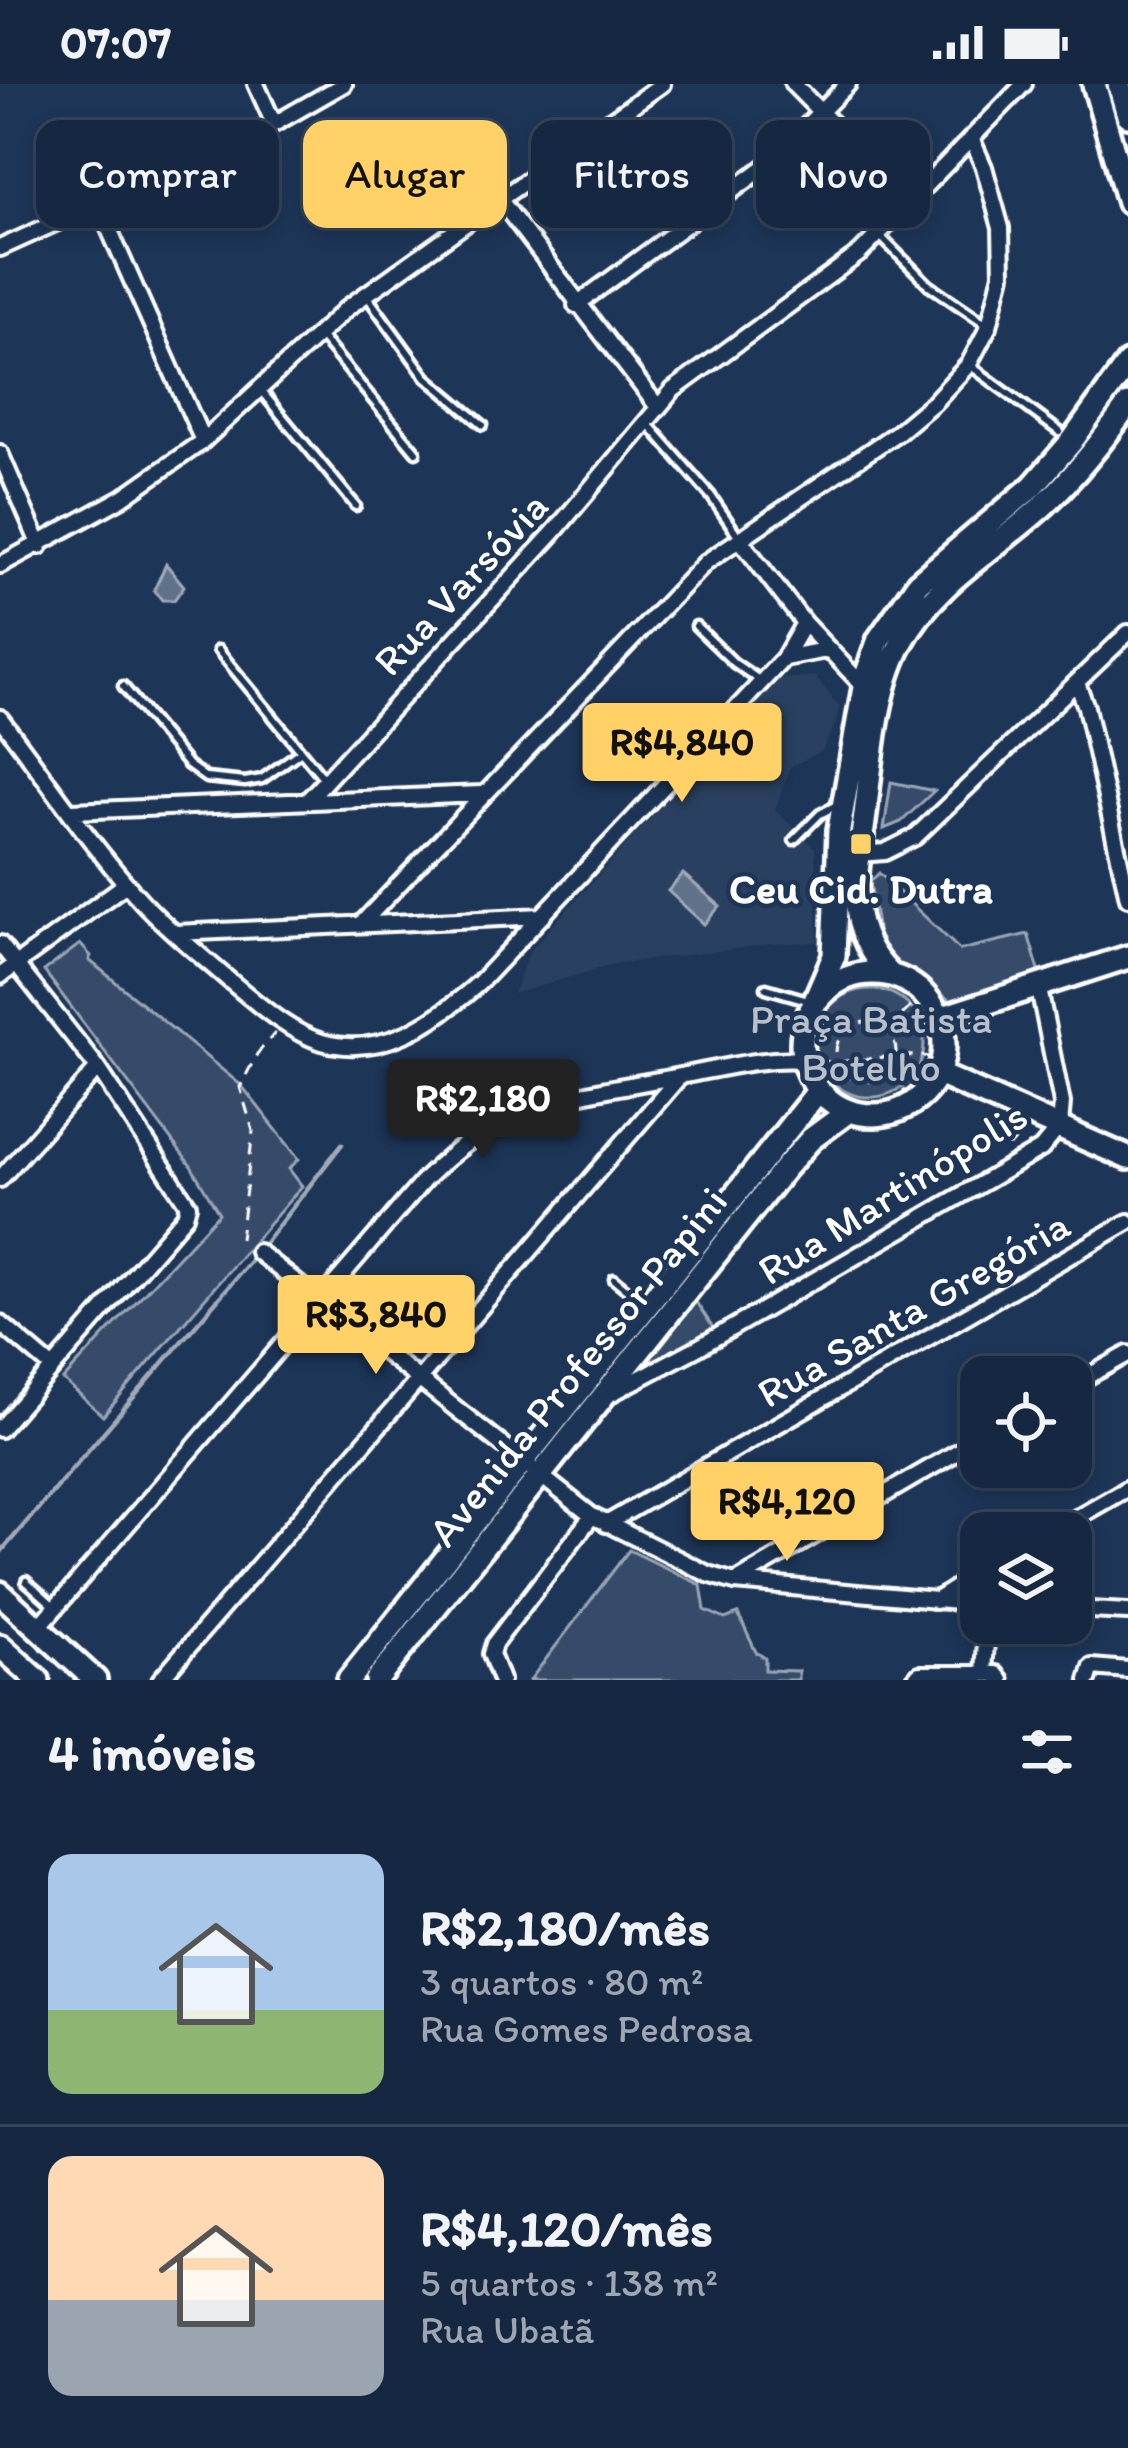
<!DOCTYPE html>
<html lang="pt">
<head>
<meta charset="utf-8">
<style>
	:root { --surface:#162841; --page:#23344c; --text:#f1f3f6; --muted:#9ea6b1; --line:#35445a; --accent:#ffd166 }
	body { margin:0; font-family:Itim,sans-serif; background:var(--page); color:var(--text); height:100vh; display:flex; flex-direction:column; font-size:45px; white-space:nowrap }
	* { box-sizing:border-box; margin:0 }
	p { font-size:39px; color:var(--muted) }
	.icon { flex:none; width:66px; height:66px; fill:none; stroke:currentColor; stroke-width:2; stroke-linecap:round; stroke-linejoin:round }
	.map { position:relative; height:1596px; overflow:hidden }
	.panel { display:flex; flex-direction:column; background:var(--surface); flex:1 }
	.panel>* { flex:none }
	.banner { position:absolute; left:36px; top:36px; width:1056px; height:108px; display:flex; gap:24px }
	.buttons { position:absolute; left:960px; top:1272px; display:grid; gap:24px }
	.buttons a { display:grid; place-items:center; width:132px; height:132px; border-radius:24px; background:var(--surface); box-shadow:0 6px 18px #0003,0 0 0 3px var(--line); font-size:60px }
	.price { position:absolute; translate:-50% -102px; padding:0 27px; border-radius:12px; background:var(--accent); color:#111; font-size:39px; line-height:78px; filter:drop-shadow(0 3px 6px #0008) }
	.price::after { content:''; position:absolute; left:50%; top:72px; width:36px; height:27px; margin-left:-18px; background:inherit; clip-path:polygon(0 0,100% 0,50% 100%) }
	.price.selected { background:#222; color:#fff }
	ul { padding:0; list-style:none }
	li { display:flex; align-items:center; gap:36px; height:300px; padding:0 48px }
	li+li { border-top:3px solid var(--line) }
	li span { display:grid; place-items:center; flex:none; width:336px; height:240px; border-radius:24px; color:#555 }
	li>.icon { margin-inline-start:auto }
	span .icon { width:144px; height:144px; fill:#fffc; stroke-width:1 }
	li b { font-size:51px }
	h2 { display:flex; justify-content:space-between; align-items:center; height:144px; padding:0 48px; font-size:51px }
	.chip { padding:0 42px; border-radius:24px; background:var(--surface); box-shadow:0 6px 18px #0003,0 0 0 3px var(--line); font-size:42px; line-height:108px }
	.chip.selected { background:var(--accent); color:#111 }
	.status { display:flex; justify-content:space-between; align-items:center; height:84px; padding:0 60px; background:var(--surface); direction:ltr }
	.status svg { height:33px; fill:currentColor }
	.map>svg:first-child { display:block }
	.built { fill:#2a4161 }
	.green { fill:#364b69; stroke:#9aa5b4; stroke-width:3 }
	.water { fill:#617289; stroke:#a0aab8; stroke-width:3 }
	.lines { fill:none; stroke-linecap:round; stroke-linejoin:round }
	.stream { stroke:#a0aab8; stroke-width:4.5 }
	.lane-casing { stroke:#fff; stroke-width:15 }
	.street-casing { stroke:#fff; stroke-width:22 }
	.primary-casing { stroke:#fff; stroke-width:30 }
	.path { stroke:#fff; stroke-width:3; stroke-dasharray:12 9; stroke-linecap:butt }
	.lane { stroke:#1d3557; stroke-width:6 }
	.street { stroke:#1d3557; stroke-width:14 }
	.primary { stroke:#1d3557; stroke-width:21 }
	.poi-dot { fill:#ffd166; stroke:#1d3557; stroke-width:4.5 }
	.labels { text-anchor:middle; stroke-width:9; stroke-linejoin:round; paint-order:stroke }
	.street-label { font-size:42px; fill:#fff; stroke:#1d3557 }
	.poi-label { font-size:42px; font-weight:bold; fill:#fff; stroke:#1d3557 }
	.park-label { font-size:42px; fill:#b9c0ca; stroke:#1d3557 }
</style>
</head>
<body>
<div class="status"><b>07:07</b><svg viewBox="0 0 49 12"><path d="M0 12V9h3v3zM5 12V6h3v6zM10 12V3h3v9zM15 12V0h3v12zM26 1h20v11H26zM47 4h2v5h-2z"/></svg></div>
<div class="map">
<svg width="1128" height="1596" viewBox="0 0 1128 1596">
	<rect width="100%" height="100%" fill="#1d3557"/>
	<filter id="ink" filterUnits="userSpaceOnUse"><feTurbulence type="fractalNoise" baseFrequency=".00833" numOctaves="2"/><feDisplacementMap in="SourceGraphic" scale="24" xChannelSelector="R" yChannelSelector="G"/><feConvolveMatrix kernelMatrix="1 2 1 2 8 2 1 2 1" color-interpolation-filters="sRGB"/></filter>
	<g filter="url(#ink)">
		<path class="built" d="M815,592L839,623L836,639L822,667L790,683L775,726L815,764L818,858L773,860L614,880L513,910L529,868L762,611L780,595Z"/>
		<path class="green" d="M891,698L934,707L901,738L884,745Z
			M879,789L960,866L1028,850L1041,893L951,917L881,868L870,798Z
			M80,860L91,872L89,876L242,1002L299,1075L289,1085L302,1102L103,1332L63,1296L219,1129L191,1082L44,887Z
			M816 959a54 54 0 1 1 108 0a54 54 0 1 1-108 0Z
			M692,1212L716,1248L635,1292L638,1281Z
			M629,1466L701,1501L705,1526L725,1535L738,1530L756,1568L765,1574V1586L798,1587V1596H530Z"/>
		<path class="water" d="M166,480L184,502L174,516H162L154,506Z
			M683,790L720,822L704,840L668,807Z"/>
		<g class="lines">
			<path class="stream" d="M261,1164L342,1060
				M0,1469L254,1173"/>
			<g class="lane-casing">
				<path id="lane" d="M881,153L929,201L986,240
					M367,212L426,293L483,341
					M321,253L416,368
					M971,282L1060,348
					M262,308L356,422
					M648,340L711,412L741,456
					M696,542L734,579L759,596
					M218,566L325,696
					M123,602L188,681L206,694L245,698L262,695L301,667
					M794,756L820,730L835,722
					M766,904L811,917
					M1009,1055L1022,1030
					M614,1195L645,1220
					M26,1497L53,1521"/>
			</g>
			<g class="street-casing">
				<path id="street" d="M256,0L274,40
					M793,0L909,118
					M500,116L657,322
					M98,120L203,357
					M0,164L274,40L344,0
					M576,221L770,79L848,0
					M0,369L40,462
					M741,457L804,539L869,608
					M0,481L122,414L203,357L347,224L662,0
					M784,574L826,566
					M1077,599L1086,623L1128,814
					M0,634C45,692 86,755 135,810C163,842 198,869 230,897C257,919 288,948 322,958C383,975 436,937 479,899L784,574L804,539
					M307,717L554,448L673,306L860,169L1024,0
					M72,727L481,710
					M859,770L885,768L915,753L1128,549
					M363,838L706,478L898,348L934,318L969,280L989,242L1002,190L1001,144L984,83L972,56
					M175,849L543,832
					M0,860L98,984L188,1121L185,1132L0,1345
					M0,892L126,800
					M0,1095L98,984
					M258,1168L592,1432L708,1490L735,1498L981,1520
					M0,1239L53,1284
					M1071,1302L1128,1270
					M612,1309L699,1263L1041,1065L1060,1042L1062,1019L1039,905
					M606,1440L1128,1138
					M1049,1449L1128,1404
					M735,1498L981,1354
					M935,1517L981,1488
					M1071,1525L1128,1528
					M987,1539L984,1590H996L1001,1596
					M39,1543L425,1095C508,1012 577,1012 685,991C724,984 763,973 803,976
					M160,1596L680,992
					M501,1596L491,1570L494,1560L592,1432
					M914,1596L919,1590H984
					M1088,1596L1092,1583L1128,1586"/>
			</g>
			<g class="primary-casing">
				<path id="primary" d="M1094,0L1128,118
					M1119,0L1128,31
					M802 960a71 71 0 1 1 142 0a71 71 0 1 1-142 0Z
					M890,890C847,849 854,799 863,745C872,685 873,612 902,558C933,498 998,464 1046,419C1076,390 1104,355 1128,321
					M814,918L834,872L839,746L866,592L879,555L918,499L1033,402L1072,357L1128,279
					M940,934L1128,873
					M938,990L1128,1074
					M0,1509L95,1596
					M0,1562L38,1596
					M349,1596L819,1006
					M377,1596L785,1084L811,1055L849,1027"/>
			</g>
			<path class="path" d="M818,935L840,949
				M836 968a30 30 0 1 1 60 0a30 30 0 1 1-60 0Z
				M887,945L924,910
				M817,977C857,980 889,968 932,973
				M887,992L915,1016
				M240,1155L253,1047L240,1003L257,970L275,949"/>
			<use href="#lane" class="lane"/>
			<use href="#street" class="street"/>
			<use href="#primary" class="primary"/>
		</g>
	</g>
	<rect class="poi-dot" x="849" y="748" width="24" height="24" rx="6"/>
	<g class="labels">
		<g class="street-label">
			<text transform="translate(460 499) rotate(-47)" y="15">Rua Varsóvia</text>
			<text transform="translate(892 1108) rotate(-32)" y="15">Rua Martinópolis</text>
			<text transform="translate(913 1224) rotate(-30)" y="15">Rua Santa Gregória</text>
			<text transform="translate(577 1282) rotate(-51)" y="15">Avenida Professor Papini</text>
		</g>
		<g class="poi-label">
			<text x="861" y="819">Ceu Cid. Dutra</text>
		</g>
		<g class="park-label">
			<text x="871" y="949">Praça Batista<tspan x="871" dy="48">Botelho</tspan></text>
		</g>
	</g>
</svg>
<div class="buttons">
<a><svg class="icon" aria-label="locate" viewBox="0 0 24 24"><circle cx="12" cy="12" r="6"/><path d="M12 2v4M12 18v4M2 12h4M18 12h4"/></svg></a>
<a><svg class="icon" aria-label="layers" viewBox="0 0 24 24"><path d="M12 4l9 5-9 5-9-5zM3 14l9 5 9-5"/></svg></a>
</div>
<b class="price" style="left:682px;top:721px">R$4,840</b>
<b class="price selected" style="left:483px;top:1077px">R$2,180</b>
<b class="price" style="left:376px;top:1293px">R$3,840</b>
<b class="price" style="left:787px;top:1480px">R$4,120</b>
<div class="banner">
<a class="chip">Comprar</a>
<a class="chip selected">Alugar</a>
<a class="chip">Filtros</a>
<a class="chip">Novo</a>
</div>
</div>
<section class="panel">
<h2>4 imóveis<svg class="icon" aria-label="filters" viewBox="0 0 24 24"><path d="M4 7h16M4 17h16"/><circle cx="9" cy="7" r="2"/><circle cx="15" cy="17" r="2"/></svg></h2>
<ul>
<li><span style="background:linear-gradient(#a9c7e8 65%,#8fb573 0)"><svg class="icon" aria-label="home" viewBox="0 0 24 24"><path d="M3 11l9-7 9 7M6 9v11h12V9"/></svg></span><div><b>R$2,180/mês</b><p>3 quartos · 80 m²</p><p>Rua Gomes Pedrosa</p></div></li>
<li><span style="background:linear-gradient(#ffd9b3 60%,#9aa5b1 0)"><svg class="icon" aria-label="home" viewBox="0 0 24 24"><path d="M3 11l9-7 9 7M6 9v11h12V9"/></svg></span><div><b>R$4,120/mês</b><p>5 quartos · 138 m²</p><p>Rua Ubatã</p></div></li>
</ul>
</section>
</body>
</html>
